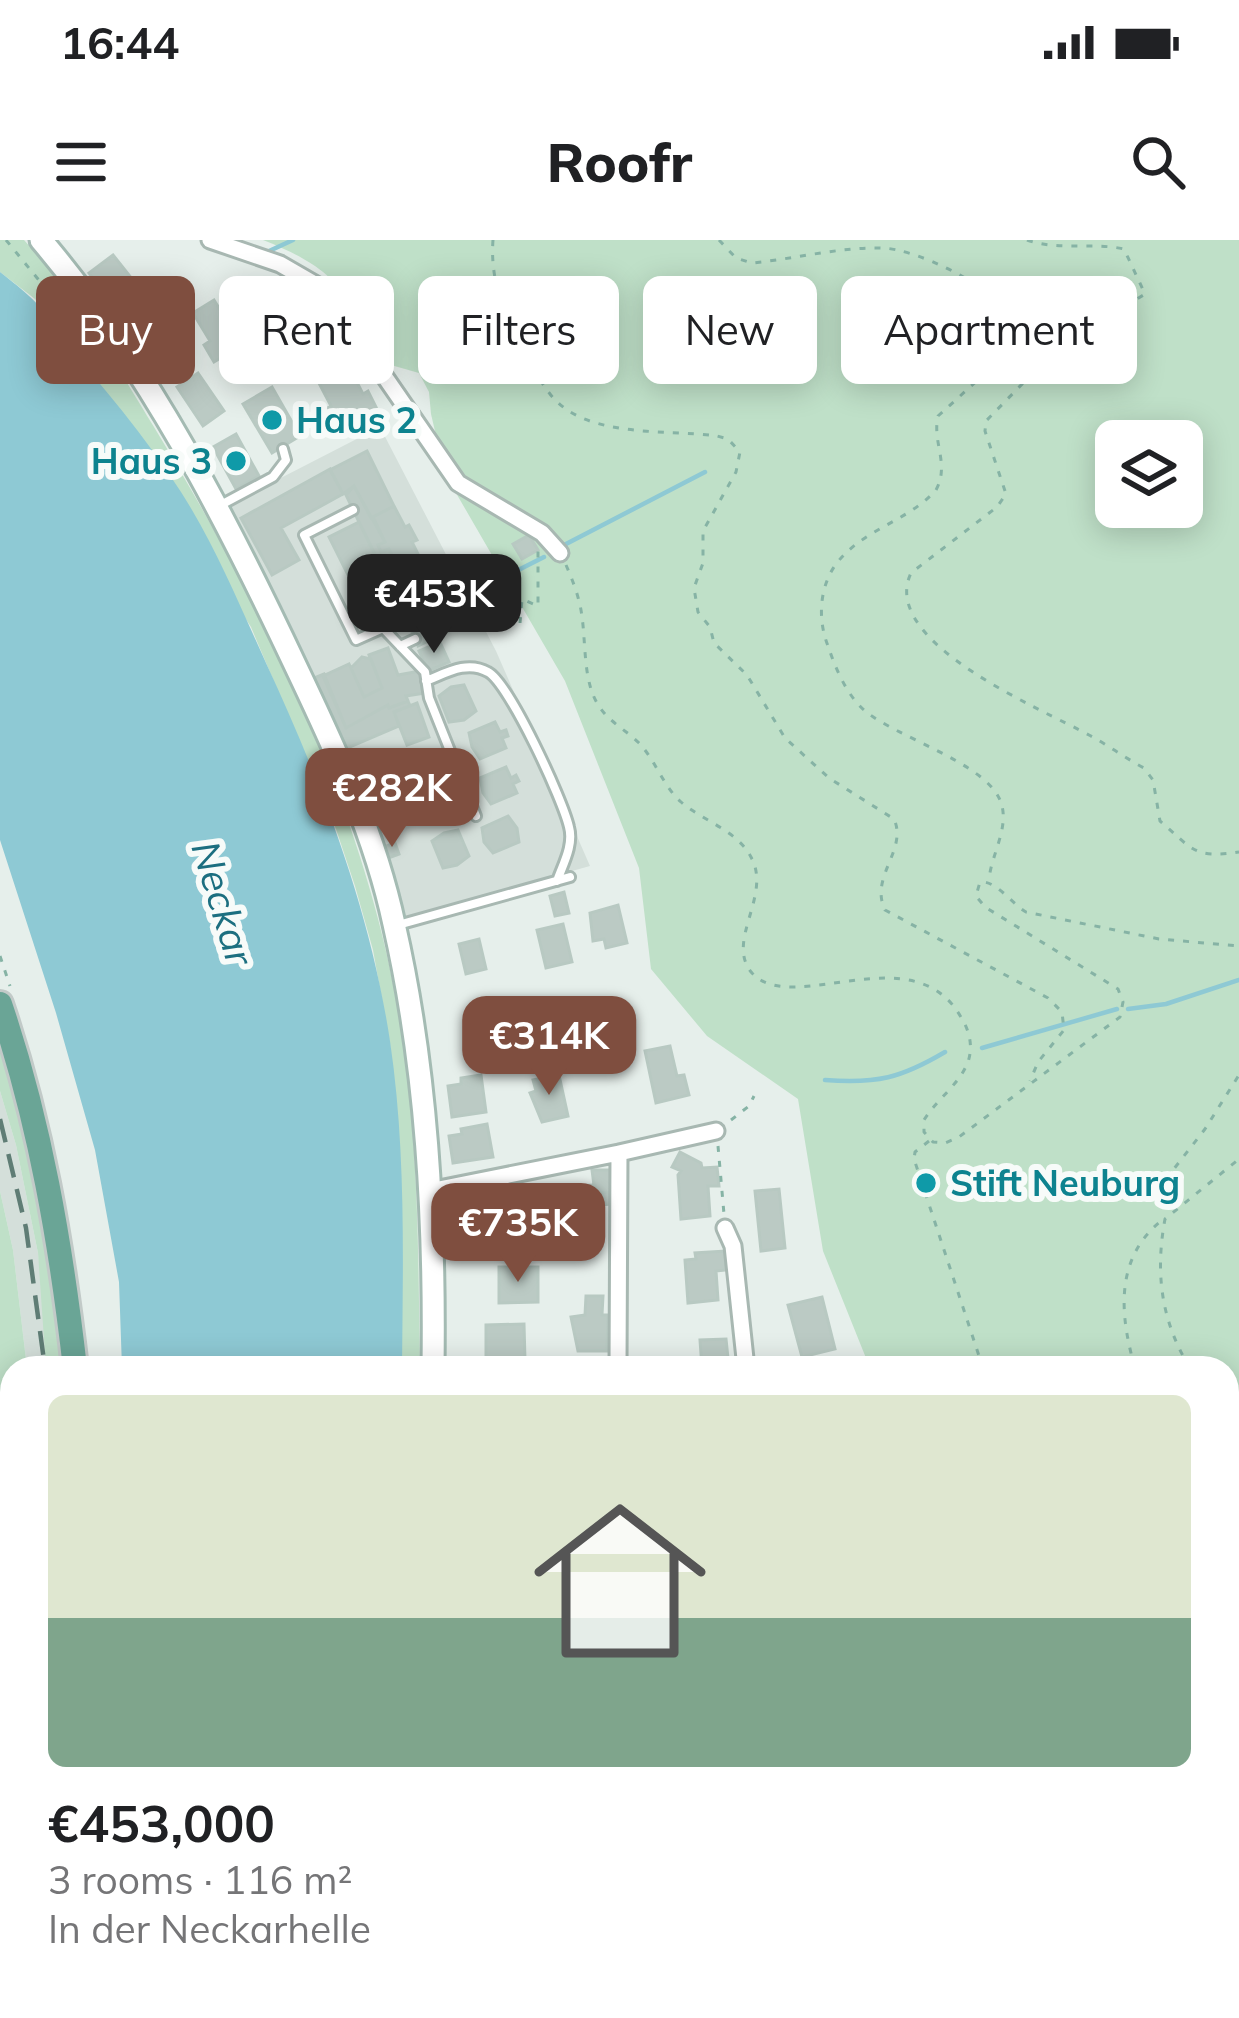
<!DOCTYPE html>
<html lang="en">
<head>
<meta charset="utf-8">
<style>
	:root { --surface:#fff; --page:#f6f6f6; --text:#202124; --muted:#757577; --line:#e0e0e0; --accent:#7f4e3f }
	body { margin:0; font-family:Mulish,sans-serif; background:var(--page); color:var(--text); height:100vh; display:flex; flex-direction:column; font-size:45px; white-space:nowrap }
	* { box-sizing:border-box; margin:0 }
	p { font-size:39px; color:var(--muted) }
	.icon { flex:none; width:66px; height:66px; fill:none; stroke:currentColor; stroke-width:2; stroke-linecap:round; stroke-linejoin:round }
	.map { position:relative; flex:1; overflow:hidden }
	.panel { position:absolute; left:0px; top:1116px; width:1239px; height:663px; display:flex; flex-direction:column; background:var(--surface); border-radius:36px 36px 0 0; box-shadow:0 6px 30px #0003 }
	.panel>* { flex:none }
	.hud { position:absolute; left:36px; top:36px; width:1167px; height:108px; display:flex; gap:24px }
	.buttons { position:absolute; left:1095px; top:180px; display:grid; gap:24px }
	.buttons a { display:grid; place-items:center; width:108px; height:108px; border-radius:18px; background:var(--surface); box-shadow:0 6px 30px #0003; font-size:60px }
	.price { position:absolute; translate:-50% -102px; padding:0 27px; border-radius:24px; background:var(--accent); color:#fff; font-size:39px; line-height:78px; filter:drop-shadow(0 3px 6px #0008) }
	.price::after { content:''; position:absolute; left:50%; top:72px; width:36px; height:27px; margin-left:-18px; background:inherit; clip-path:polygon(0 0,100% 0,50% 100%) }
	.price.selected { background:#222; color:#fff }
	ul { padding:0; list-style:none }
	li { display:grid; align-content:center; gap:24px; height:636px; padding:0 48px }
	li+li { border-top:3px solid var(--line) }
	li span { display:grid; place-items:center; height:372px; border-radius:18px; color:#555 }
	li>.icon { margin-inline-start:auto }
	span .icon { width:216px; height:216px; fill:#fffc; stroke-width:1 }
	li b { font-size:51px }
	.tag { padding:0 42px; border-radius:18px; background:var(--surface); box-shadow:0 6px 30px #0003; font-size:42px; line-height:108px }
	.tag.selected { background:var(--accent); color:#fff }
	.status { display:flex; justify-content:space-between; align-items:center; height:84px; padding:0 60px; background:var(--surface); direction:ltr }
	.status svg { height:33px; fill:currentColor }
	header { display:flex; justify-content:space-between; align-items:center; height:156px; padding:0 48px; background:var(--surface); font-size:54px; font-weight:800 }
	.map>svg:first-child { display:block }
	.built { fill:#d4dfda }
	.green { fill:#bfe0c8; fill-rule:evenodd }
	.water { fill:#8ec9d4 }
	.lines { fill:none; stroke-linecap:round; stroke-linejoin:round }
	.stream { stroke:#8ec9d4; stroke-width:4.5 }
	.building { fill:#bbcac4; stroke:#b8c9c2; stroke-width:3 }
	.service-casing { stroke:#a8b8b2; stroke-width:14 }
	.minor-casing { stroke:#a8b8b2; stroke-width:21 }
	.secondary-casing { stroke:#a4bbb3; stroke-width:27 }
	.primary-casing { stroke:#c2cac8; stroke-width:30 }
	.path { stroke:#86b3a5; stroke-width:3; stroke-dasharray:6 9; stroke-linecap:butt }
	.service { stroke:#fff; stroke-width:8 }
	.minor { stroke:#fff; stroke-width:15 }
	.secondary { stroke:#fff; stroke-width:21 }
	.primary { stroke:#6aa596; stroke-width:24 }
	.rail { stroke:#5f7d75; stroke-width:4.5; stroke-dasharray:24 12; stroke-linecap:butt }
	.culture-dot { fill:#0f9aa8; stroke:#f7fbf9; stroke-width:4.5 }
	.labels { text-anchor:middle; stroke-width:12; stroke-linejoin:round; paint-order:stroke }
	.culture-label { font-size:36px; font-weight:bold; fill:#0d838f; stroke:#f7fbf9; text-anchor:start }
	.water-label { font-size:39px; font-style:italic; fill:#1c6f80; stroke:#f7fbf9 }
</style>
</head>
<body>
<div class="status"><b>16:44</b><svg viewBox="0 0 49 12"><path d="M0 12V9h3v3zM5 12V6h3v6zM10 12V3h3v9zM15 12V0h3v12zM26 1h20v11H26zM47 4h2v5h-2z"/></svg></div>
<header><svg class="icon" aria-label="menu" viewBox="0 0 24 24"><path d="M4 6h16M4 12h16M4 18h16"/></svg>Roofr<svg class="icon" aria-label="search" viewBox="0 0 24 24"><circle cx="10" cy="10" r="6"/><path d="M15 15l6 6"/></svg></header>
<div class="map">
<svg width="1239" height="1778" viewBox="0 0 1239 1778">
	<rect width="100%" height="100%" fill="#e6efeb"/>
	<path class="built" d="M380,187L496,411L590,626L403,678L371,574L328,470L228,265Z
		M0,851L16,905L38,1013L51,1128H27L13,1010L0,951Z
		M12,1459V1688L3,1778H0V1594Z"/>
	<path class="green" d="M0,0H24C75,55 115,123 154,187C264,369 366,570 400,782C419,895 418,1014 420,1128H402L400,911L390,804L373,710L355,646L336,589L251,387L50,77L35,59L0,32Z
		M263,0H1239V1778H798L796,1767H1227V1128H870L823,1011L798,859L707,796L651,729L639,628L565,441L445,234L431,174L429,152L419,133L391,125C342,57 349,34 263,0ZM1116,201H1182V267H1116Z
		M0,795L45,976L63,1128H46L38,1013L16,905L0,851Z
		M0,951L13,1010L27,1128H12V1459L0,1594Z
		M408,1767H548L547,1778H407Z
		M610,1767H770L771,1778H613Z"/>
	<path class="water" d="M0,32C24,51 45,66 58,95C102,145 145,196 181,252C215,305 240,366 266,423C322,544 370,669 390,801C406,909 403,1019 402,1128H122L119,1042L95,910L56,773L0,600Z
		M56,1767H351L350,1778H55Z"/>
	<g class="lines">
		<path class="stream" d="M267,12L293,0
			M566,304L705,232
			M487,346L544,317
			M1128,769L1166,764L1239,740
			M982,808L1117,769
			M825,840C877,844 901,838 945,812"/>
	</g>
	<path class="building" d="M113,15L144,54L125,69L107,46L102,50L89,33Z
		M214,60L242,105L214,122L204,105L210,101L193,73Z
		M157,75L185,114L163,130L138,89Z
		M344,110L354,128L350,130L349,127L341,130L336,121L330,124L328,119Z
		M349,127L363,154L368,151L376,167L331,191L326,169L331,166L319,143Z
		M198,133L224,171L203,186L177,147Z
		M272,147L300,196L272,213L243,164Z
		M236,194L259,236L236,249L213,207Z
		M367,211L394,266L371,278L354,246L343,254L330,230Z
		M330,229L343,254L281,288L299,320L272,335L241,278Z
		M354,246L385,302L378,305L381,312L389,309L397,327L384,334L346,255Z
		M394,266L405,287L409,285L417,300L412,302L426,330L404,341L389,309L381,312L378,305L385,302L373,277Z
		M359,282L381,326L351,341L329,297Z
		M529,295L538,310L522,319L513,304Z
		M397,327L400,333L387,339L388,348L365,360L355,351V339L378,328L384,334Z
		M426,330L448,374L431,386L412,392L390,348Z
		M390,348L401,369L372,384L361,362Z
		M448,374L455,388L418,406L412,392L431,386Z
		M440,402L449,422L428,431L419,411Z
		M388,408L398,435L420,431L425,453L406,456L408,461L389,468L388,465L346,488L323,436L349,424L364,457L382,448L369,415Z
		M362,417L371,419L382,448L364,457L351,428Z
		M324,434L346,488L388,465L389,468L408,461L410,466L394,472L399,486L345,509L314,438Z
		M464,445L476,471L464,480L449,482L439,456L451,447Z
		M417,463L429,497L407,505L394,472Z
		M495,482L500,492L506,490L508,496L502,498L506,508L480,519L472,507L469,493Z
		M506,527L511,538L516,535L519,541L513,544L517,553L491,564L483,553L480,538Z
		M508,576L517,588L519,602L493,613L484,602L482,588Z
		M458,590L469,616L457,625L443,628L432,601L444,593Z
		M395,603L399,614L388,618L384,607Z
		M564,652L569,673L555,676L550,656Z
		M618,665L627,703L606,708L604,699L593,701L590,673Z
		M563,684L572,722L546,728L537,690Z
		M479,699L486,729L466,734L459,704Z
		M494,771L501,803L475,809L468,777Z
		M670,806L677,836L684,835L689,855L656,863L645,811Z
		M548,830L550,837L559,835L568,876L542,882L530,853L536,851L533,840L543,838L542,832Z
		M481,835L486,872L452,877L448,846L461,844V838Z
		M487,884L493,917L453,923L449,896L462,894L461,889Z
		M680,912L701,923L702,928L717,927L719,946H708L710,976L681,979L678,935L681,931L672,927Z
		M592,930H613L614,952L595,953Z
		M595,945L596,976H567L569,946Z
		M779,949L785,1008L761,1011L755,951Z
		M613,952L614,964L596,965L595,953Z
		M554,955H566L567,974H555L549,969V960Z
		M725,1011L726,1030L716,1031L718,1060L688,1063L685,1020L696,1019L695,1013Z
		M499,1027H538V1062L499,1063Z
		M586,1056H603L602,1075H608L607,1111H578L571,1077L585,1075Z
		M822,1057L835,1109L802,1117L788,1065Z
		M524,1084L525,1120H486V1085Z
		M726,1099L729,1128H702L700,1100Z"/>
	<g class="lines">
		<g class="service-casing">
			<path id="service" d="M217,267L273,237L286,220L283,209
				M353,270L304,295L356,400L383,388L425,432L429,458L476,576
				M400,406L415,399
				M426,441C446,433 467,420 488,432C509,443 563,560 569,587C574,605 563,624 557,641
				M398,685L570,637"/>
		</g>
		<g class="minor-casing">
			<path id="minor" d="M210,0L280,24L325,50L458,243L542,293L560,313
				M619,913L716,891
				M429,951L619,913L618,1128
				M725,988L733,1006L746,1128
				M601,1767L604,1778
				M782,1767L783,1778"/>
		</g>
		<g class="secondary-casing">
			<path id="secondary" d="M41,0C148,126 227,280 297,429C336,511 375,595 394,684C427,829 435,980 433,1128
				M381,1778L382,1767"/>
		</g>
		<g class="primary-casing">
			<path id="primary" d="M0,764C40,882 61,1005 75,1128
				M18,1778L19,1767"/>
		</g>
		<path class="path" d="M6,0L115,133
			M493,0C490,40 503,72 523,105C532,121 538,140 550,154C585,199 665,189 717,196L728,199L740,212L736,232L703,291V323L694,348L698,372L710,387L714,403L747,435L785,498L829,538L894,579C908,610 869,637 885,670L1048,758L1062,772L1064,790L1038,822L1030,841
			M719,0L736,18L752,23C794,19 839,7 881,8C915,8 992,46 1011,75C1018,87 1016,99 1011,110L938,176C932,203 950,224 936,250C908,282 859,290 834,327C819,350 818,381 828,406C835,427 846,454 864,470C895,497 984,522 1000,560C1011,586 991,614 989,640
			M1027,0C1058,11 1092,2 1124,9L1145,54L1118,71L1088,102L1029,137L986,181L985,191L1006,254L997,267L911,333C878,402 1042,469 1089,495C1108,505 1125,518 1144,528L1153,540L1160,581C1193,609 1193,619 1239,612
			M566,325C573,341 580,359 582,377C586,404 583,443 599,466C609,482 626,490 639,503C656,521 663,546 681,562C703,581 739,591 752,619C771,657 725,702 752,733C793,778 915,692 962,779C970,792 973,807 968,822C959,845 936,860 924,880V892L933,902L945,903L959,897L1120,777L1123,762L1118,749L985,667L976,656L980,642C996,640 1012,664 1026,672L1159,699L1239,706
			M520,383L522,359L538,366V311
			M0,716L10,746
			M731,880L749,866L754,856
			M929,901L915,912L914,919L983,1128
			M718,906L724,974
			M1176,968L1166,939L1205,889L1239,835
			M1135,1128C1120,1076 1114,1019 1161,981
			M1190,1128C1161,1081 1155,1033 1165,979L1239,919
			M1227,1180L1239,1197
			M1227,1422L1239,1444
			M1227,1585L1239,1571
			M1227,1658L1239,1650
			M1103,1778L1106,1767"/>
		<use href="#service" class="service"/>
		<use href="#minor" class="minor"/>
		<use href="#secondary" class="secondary"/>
		<use href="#primary" class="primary"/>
		<path class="rail" d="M0,879L26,988L45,1128
			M0,1671L12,1558
			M0,1753L10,1657"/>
	</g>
	<g class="culture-dot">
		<circle cx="272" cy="180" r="12"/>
		<circle cx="236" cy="221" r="12"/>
		<circle cx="926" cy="943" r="12"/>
	</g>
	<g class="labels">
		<g class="culture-label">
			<text x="296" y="193">Haus 2</text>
			<text x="212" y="234" text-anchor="end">Haus 3</text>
			<text x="950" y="956">Stift Neuburg</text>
		</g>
		<g class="water-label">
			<text transform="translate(223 663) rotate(73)" y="14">Neckar</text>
		</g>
	</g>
</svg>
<div class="buttons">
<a><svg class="icon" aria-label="layers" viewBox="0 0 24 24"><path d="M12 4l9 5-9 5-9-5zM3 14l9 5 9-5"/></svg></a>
</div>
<b class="price selected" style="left:434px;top:416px">€453K</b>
<b class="price" style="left:392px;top:610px">€282K</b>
<b class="price" style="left:549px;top:858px">€314K</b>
<b class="price" style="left:518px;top:1045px">€735K</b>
<div class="hud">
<a class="tag selected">Buy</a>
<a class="tag">Rent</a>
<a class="tag">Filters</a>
<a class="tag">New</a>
<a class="tag">Apartment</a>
</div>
<section class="panel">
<ul>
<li><span style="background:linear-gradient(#dfe7d0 60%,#7fa58c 0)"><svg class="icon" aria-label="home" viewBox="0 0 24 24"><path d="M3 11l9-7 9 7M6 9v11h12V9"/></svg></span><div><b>€453,000</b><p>3 rooms · 116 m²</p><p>In der Neckarhelle</p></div></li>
</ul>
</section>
</div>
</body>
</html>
